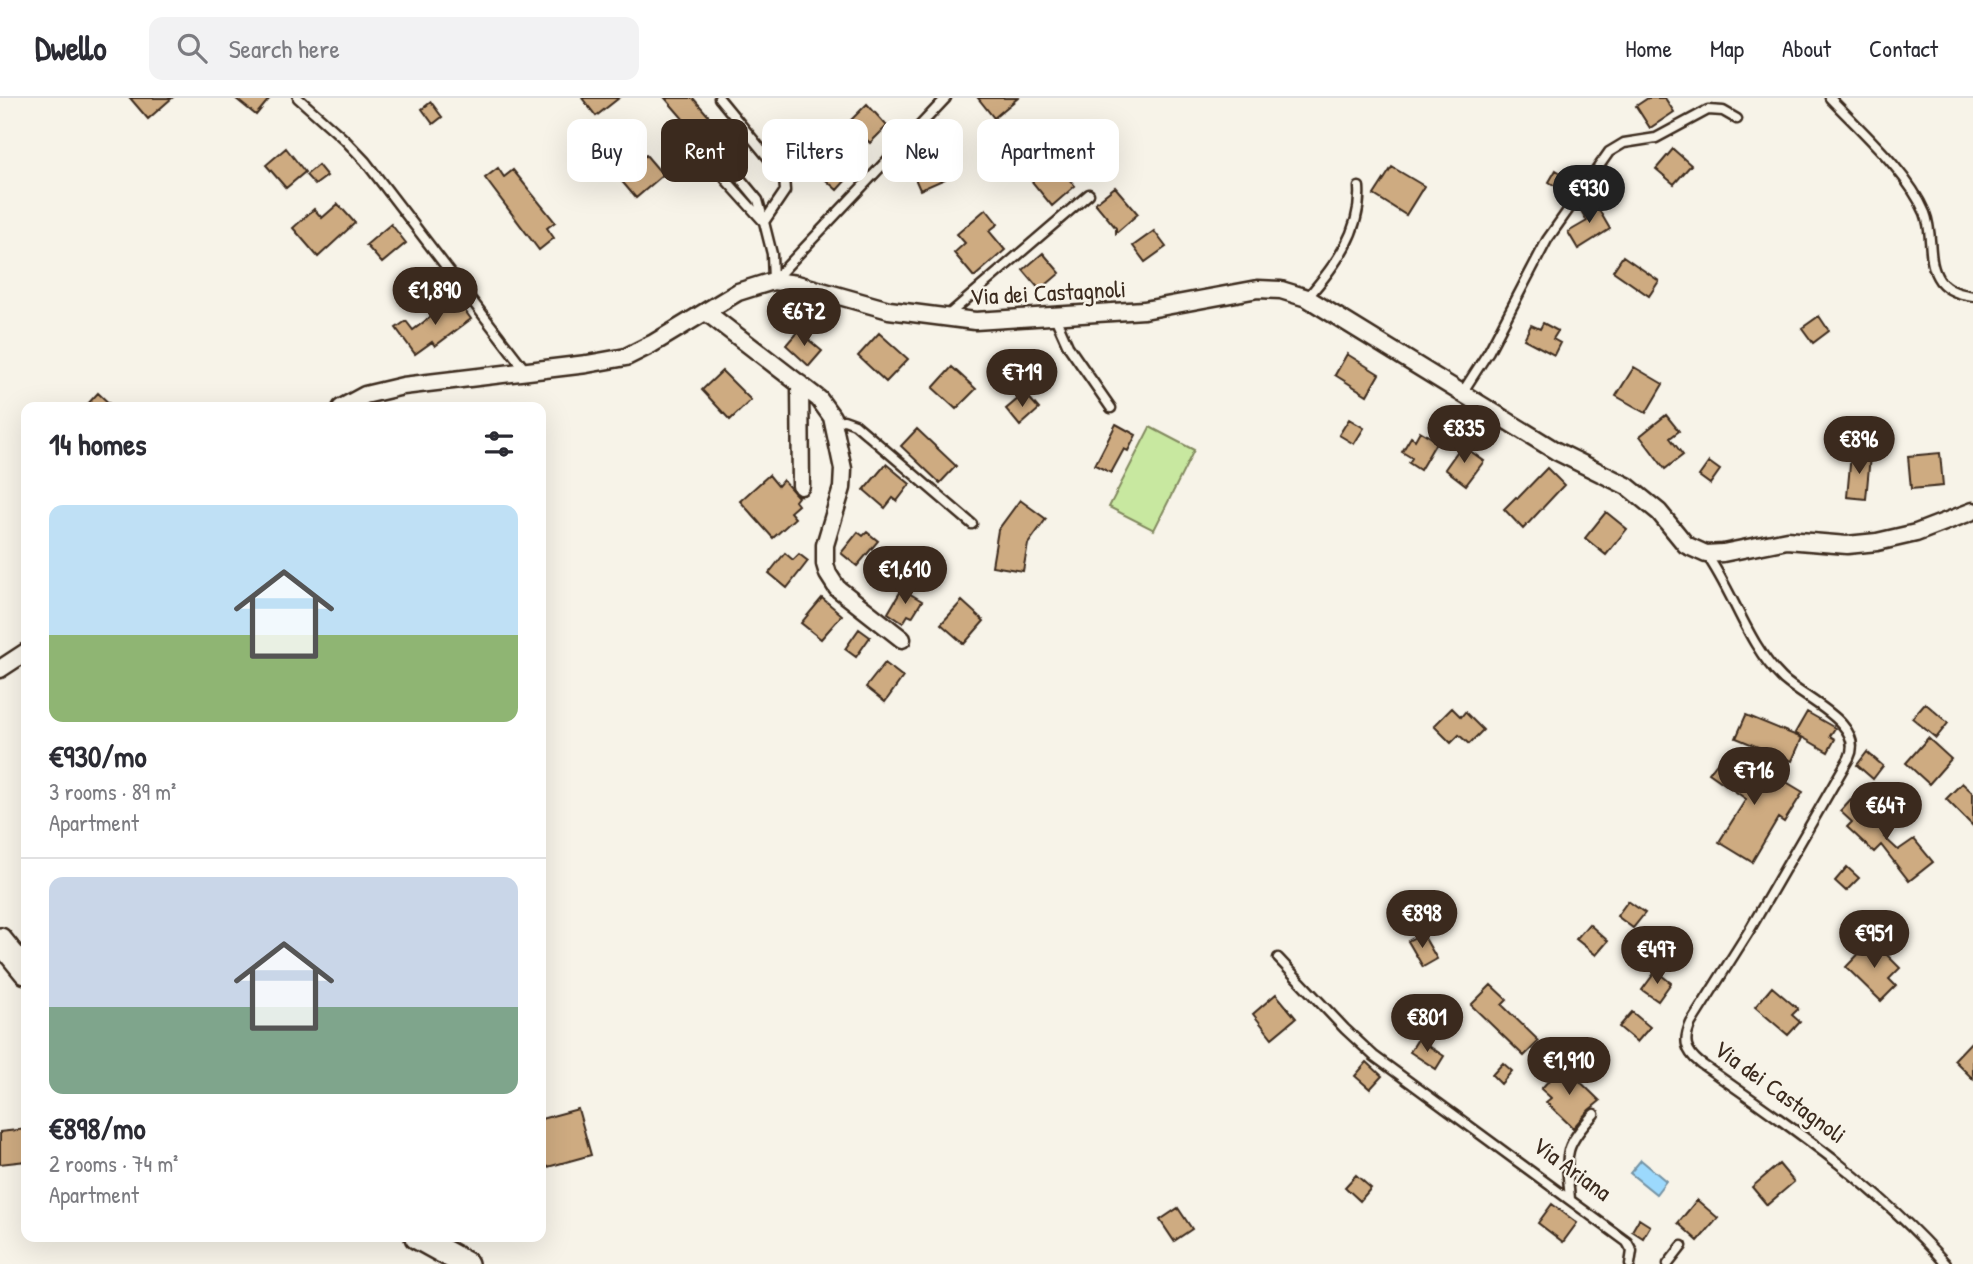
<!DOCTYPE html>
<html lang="en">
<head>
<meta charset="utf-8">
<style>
	:root { --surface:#fff; --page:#f2f2f3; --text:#2b2b33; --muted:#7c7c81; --line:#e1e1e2; --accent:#3b2a1e }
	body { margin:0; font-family:"Patrick Hand",sans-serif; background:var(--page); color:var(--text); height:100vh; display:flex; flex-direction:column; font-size:26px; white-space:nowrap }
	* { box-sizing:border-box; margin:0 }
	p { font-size:23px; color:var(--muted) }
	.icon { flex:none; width:38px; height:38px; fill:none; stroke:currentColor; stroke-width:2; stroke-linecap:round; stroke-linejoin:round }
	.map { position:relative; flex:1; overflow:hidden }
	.side { position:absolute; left:21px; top:304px; width:525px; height:840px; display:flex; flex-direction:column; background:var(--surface); border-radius:14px; box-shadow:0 7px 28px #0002 }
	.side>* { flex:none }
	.guide { position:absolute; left:567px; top:21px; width:665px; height:63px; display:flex; gap:14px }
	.price { position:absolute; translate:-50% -60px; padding:0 16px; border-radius:24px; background:var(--accent); color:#fff; font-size:23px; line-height:46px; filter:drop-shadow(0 2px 4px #0008) }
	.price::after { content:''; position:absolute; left:50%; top:42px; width:21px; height:16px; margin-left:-10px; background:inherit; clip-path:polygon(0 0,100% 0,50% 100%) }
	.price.current { background:#222; color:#fff }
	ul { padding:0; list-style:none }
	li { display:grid; align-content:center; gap:14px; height:371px; padding:0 28px }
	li+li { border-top:2px solid var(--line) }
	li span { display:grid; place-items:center; height:217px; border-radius:14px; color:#555 }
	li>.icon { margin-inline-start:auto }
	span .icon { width:126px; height:126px; fill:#fffc; stroke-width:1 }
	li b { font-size:30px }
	h2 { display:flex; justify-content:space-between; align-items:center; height:84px; padding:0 28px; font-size:30px }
	.pill { padding:0 24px; border-radius:14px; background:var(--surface); box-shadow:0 7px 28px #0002; font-size:24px; line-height:63px }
	.pill.current { background:var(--accent); color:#fff }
	header { display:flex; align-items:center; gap:42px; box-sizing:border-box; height:98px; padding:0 35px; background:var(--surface); border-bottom:2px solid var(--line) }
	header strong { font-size:33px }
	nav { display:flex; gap:38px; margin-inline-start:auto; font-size:24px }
	.search { width:490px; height:63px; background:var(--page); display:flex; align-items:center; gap:18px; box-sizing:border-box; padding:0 24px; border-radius:14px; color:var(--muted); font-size:26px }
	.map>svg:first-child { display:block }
	.green { fill:#c8e8a0; stroke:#82895f; stroke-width:2 }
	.water { fill:#9cd9fd; stroke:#7593a4; stroke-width:2 }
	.building { fill:#ceab81; stroke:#3b2a1e; stroke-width:2 }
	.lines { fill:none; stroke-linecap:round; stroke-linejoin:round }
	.lane-casing { stroke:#3b2a1e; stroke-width:13 }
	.street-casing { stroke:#3b2a1e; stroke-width:21 }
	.secondary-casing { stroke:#3b2a1e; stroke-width:28 }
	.lane { stroke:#f7f3e8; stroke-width:8 }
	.street { stroke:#f7f3e8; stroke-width:16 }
	.secondary { stroke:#f7f3e8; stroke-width:23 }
	.labels { text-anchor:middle; stroke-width:5; stroke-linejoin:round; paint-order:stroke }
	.street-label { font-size:24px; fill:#3b2a1e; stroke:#f7f3e8 }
</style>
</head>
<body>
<header>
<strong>Dwello</strong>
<div class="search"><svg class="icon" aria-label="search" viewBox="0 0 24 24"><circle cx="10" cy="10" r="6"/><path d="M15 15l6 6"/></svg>Search here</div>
<nav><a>Home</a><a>Map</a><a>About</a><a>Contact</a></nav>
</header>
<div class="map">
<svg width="1973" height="1166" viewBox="0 0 1973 1166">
	<rect width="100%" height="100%" fill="#f7f3e8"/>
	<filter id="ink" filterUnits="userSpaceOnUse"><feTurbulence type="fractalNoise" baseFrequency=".0143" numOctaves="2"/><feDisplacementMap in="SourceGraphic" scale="14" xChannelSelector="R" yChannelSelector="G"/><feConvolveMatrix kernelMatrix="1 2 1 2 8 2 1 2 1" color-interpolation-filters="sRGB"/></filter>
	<g filter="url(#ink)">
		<path class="green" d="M1150,329L1194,352L1154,432L1109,409Z"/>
		<path class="water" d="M1641,1062L1666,1083L1656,1096L1630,1075Z"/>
		<path class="building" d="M130,0H172L148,21Z
			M235,0H270L256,17Z
			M582,0H619L596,18Z
			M665,0H693L719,30L703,44Z
			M978,0H1018L994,20Z
			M1648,0H1665L1674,14L1650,30L1636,8Z
			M431,4L442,19L433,26L422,11Z
			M867,6L887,28L870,45L849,24Z
			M286,50L305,74L286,90L266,67Z
			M932,50L945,81L920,92L907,62Z
			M1673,51L1691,67L1674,86L1656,71Z
			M838,53L857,70L837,92L818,75Z
			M646,57L663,77L636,100L619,80Z
			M1052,61L1075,88L1052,108L1029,80Z
			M318,67L327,78L315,87L306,77Z
			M1392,69L1424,88L1406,117L1374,97Z
			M498,70L504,79L513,72L555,124L547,130L554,140L539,152L485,80Z
			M1556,72L1576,84L1568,96L1549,84Z
			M1115,89L1138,116L1116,135V130L1095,105Z
			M1592,100L1610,131L1578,151L1568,134L1587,123L1579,109Z
			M338,106L355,125L318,159L293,130L314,111L322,120Z
			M986,111L998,126L989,133L1005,152L974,179L954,155L965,145L957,136Z
			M391,126L406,145L382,165L366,147Z
			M1154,133L1166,149L1145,164L1133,148Z
			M1043,155L1060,175L1040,192L1023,172Z
			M1623,158L1659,183L1649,198L1613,173Z
			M456,200L471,221L435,248L432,244L415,256L396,230L406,223L413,232Z
			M1819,218L1829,233L1813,245L1802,230Z
			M1543,225L1558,233L1553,241L1560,245L1554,257L1524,241L1531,227L1540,231Z
			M798,233L822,253L809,268L786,247Z
			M879,235L908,261L886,284L858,258Z
			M1347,256L1379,276L1367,297L1335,277Z
			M952,269L976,291L956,311L933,290Z
			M1634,269L1663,286L1646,315L1616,298Z
			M722,273L751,302L730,322L702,292Z
			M98,295L114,310H84Z
			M1025,295L1039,311L1020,328L1006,311Z
			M1666,317L1679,333L1670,340L1683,357L1665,371L1640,338Z
			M1349,321L1364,330L1354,346L1339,337Z
			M1116,326L1136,337L1128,353L1124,351L1111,375L1095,367Z
			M917,331L956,368L940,385L901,348Z
			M1420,333L1437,343L1420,372L1409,365L1412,360L1402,354L1411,339L1415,342Z
			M1462,347L1484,363L1466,387L1445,371Z
			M1940,355L1943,388L1911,391L1908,358Z
			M1851,356L1870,358L1866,401L1847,399Z
			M1709,364L1720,372L1710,386L1699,378Z
			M886,366L910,386L897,403L893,400L885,410L864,392Z
			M1547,370L1564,387L1523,431L1504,411L1516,399L1518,400Z
			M769,377L778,388L783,382L798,399L795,403L798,407L790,414L795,420L773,440L740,403Z
			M1020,402L1046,421L1028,446L1023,473L992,468L998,432Z
			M1606,414L1627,431L1606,457L1585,440Z
			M858,434L863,438L867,434L878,443L857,468L841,455Z
			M785,455L793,462L799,456L808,463L787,490L769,475Z
			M902,491L922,503L912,519L908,517L903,525L888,515Z
			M822,500L842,517L821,541L801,525Z
			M962,503L984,523L964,546L941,526Z
			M859,531L870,539L856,559L845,551Z
			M885,565L903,579L885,604L866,589Z
			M1925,605L1948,625L1936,640L1912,620Z
			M1452,610L1461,619L1465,614L1483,632L1469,646L1459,637L1451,645L1434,628Z
			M1807,614L1835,630L1830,638L1835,641L1828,654L1795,635Z
			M1746,617L1802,640L1792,663L1736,640Z
			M1928,640L1951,661L1929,686L1906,665Z
			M1867,654L1883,668L1873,681L1857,667Z
			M1734,661L1772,688L1778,679L1803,694L1784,724L1778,720L1752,764L1719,744L1746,701L1709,675L1719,662L1729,669Z
			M1962,685L1973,695V728L1946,701Z
			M1851,701L1887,735L1884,739L1898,752L1914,741L1933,764L1909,783L1881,747L1874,754L1847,729L1852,724L1840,713Z
			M1847,769L1859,780L1846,793L1835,783Z
			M1628,803L1645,815L1633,830L1617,818Z
			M1589,826L1608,843L1596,857L1576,841Z
			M1422,835L1437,861L1423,869L1408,843Z
			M1872,842L1900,870L1889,881L1896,888L1881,903L1846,869Z
			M1656,873L1671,885L1658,903L1642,892Z
			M1491,887L1507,902L1502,907L1539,943L1524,958L1471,907Z
			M1772,889L1798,911L1792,917L1800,924L1788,937L1755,909Z
			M1276,896L1296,920L1272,940L1253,916Z
			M1632,914L1650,929L1637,944L1619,929Z
			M1418,941L1444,958L1436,971L1410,954Z
			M1973,942V981L1954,962Z
			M1367,964L1382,978L1370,991L1355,978Z
			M1503,965L1512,973L1501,986L1492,977Z
			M1563,967L1600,1003L1589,1012L1573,1030L1546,1004L1551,1000L1541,991Z
			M578,1011L591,1057L544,1070L541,1059V1021Z
			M26,1031V1063L0,1066V1034Z
			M1779,1066L1794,1084L1767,1107L1752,1089Z
			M1356,1077L1371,1090L1360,1103L1345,1089Z
			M1697,1102L1718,1120L1698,1143L1678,1125Z
			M1552,1106L1577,1125L1563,1144L1538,1125Z
			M1178,1110L1192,1131L1174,1143L1160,1122Z
			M1639,1121L1650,1128L1643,1140L1632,1133Z"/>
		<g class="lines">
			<g class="lane-casing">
				<path id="lane" d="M298,0L345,42L365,63L526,273
					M719,0L784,79L785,93L764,124
					M1830,0C1862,34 1907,73 1925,115C1934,137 1926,164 1940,183C1948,193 1960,196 1973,198
					M714,49L758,102L764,124
					M726,82L764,124L772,156L773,183
					M773,183L946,0
					M1307,200C1335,168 1362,132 1359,89
					M947,218L1089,96
					M1055,219L1068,248L1111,310
					M1462,295L1489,253L1547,142L1609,54L1624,45L1656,40L1708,12L1723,13L1737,21
					M833,323L844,322L855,326L972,426
					M1706,456C1734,495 1747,546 1782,580C1803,601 1866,625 1849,660L1749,833L1691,925C1683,942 1685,953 1700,965C1787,1026 1875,1085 1946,1166
					M1278,860L1345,931L1374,958L1627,1144L1632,1153L1630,1166
					M1570,1101C1566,1057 1562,1050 1594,1016
					M1668,1166L1682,1148"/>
			</g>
			<g class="street-casing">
				<path id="street" d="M706,214L819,301L832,319L843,371L842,390L825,447V466L828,476L837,490L902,541
					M800,286L801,388
					M341,310L365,297L403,288L587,266L626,259L652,246L738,194L773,183L797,186L889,212L975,223L1144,212L1258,191L1281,192L1307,200L1556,353L1627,388L1659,414L1686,447L1706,456L1723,455L1787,442L1847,447L1877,444L1916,435L1973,413
					M0,571L26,554"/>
			</g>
			<g class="secondary-casing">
				<path id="secondary" d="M0,842L26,874
					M417,1139L466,1166"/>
			</g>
			<use href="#lane" class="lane"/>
			<use href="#street" class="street"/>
			<use href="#secondary" class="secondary"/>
		</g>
	</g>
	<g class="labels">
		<g class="street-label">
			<text transform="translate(1048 195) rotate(-3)" y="8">Via dei Castagnoli</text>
			<text transform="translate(1780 994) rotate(36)" y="8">Via dei Castagnoli</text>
			<text transform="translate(1572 1071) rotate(36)" y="8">Via Ariana</text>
		</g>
	</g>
</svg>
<b class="price current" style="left:1589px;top:127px">€930</b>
<b class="price" style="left:435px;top:229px">€1,890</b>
<b class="price" style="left:804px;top:250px">€672</b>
<b class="price" style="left:1022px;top:311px">€719</b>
<b class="price" style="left:1464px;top:367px">€835</b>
<b class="price" style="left:1859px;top:378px">€896</b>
<b class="price" style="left:905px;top:508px">€1,610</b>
<b class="price" style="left:1754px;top:709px">€716</b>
<b class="price" style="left:1886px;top:744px">€647</b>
<b class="price" style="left:1422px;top:852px">€898</b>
<b class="price" style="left:1874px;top:872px">€951</b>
<b class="price" style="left:1657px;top:888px">€497</b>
<b class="price" style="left:1427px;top:956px">€801</b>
<b class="price" style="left:1569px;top:999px">€1,910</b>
<div class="guide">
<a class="pill">Buy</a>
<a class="pill current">Rent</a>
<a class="pill">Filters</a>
<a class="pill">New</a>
<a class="pill">Apartment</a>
</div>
<section class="side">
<h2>14 homes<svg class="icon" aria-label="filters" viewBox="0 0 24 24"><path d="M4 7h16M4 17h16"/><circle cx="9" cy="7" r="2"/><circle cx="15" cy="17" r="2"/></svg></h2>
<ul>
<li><span style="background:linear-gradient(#bfe0f5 60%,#8fb573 0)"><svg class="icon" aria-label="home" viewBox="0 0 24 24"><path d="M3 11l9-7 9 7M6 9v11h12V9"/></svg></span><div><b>€930/mo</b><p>3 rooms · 89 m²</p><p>Apartment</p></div></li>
<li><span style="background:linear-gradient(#c9d6e8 60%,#7fa58c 0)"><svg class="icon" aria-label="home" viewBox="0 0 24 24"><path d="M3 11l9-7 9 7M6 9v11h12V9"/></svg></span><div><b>€898/mo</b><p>2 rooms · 74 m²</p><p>Apartment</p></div></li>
</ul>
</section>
</div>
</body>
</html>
